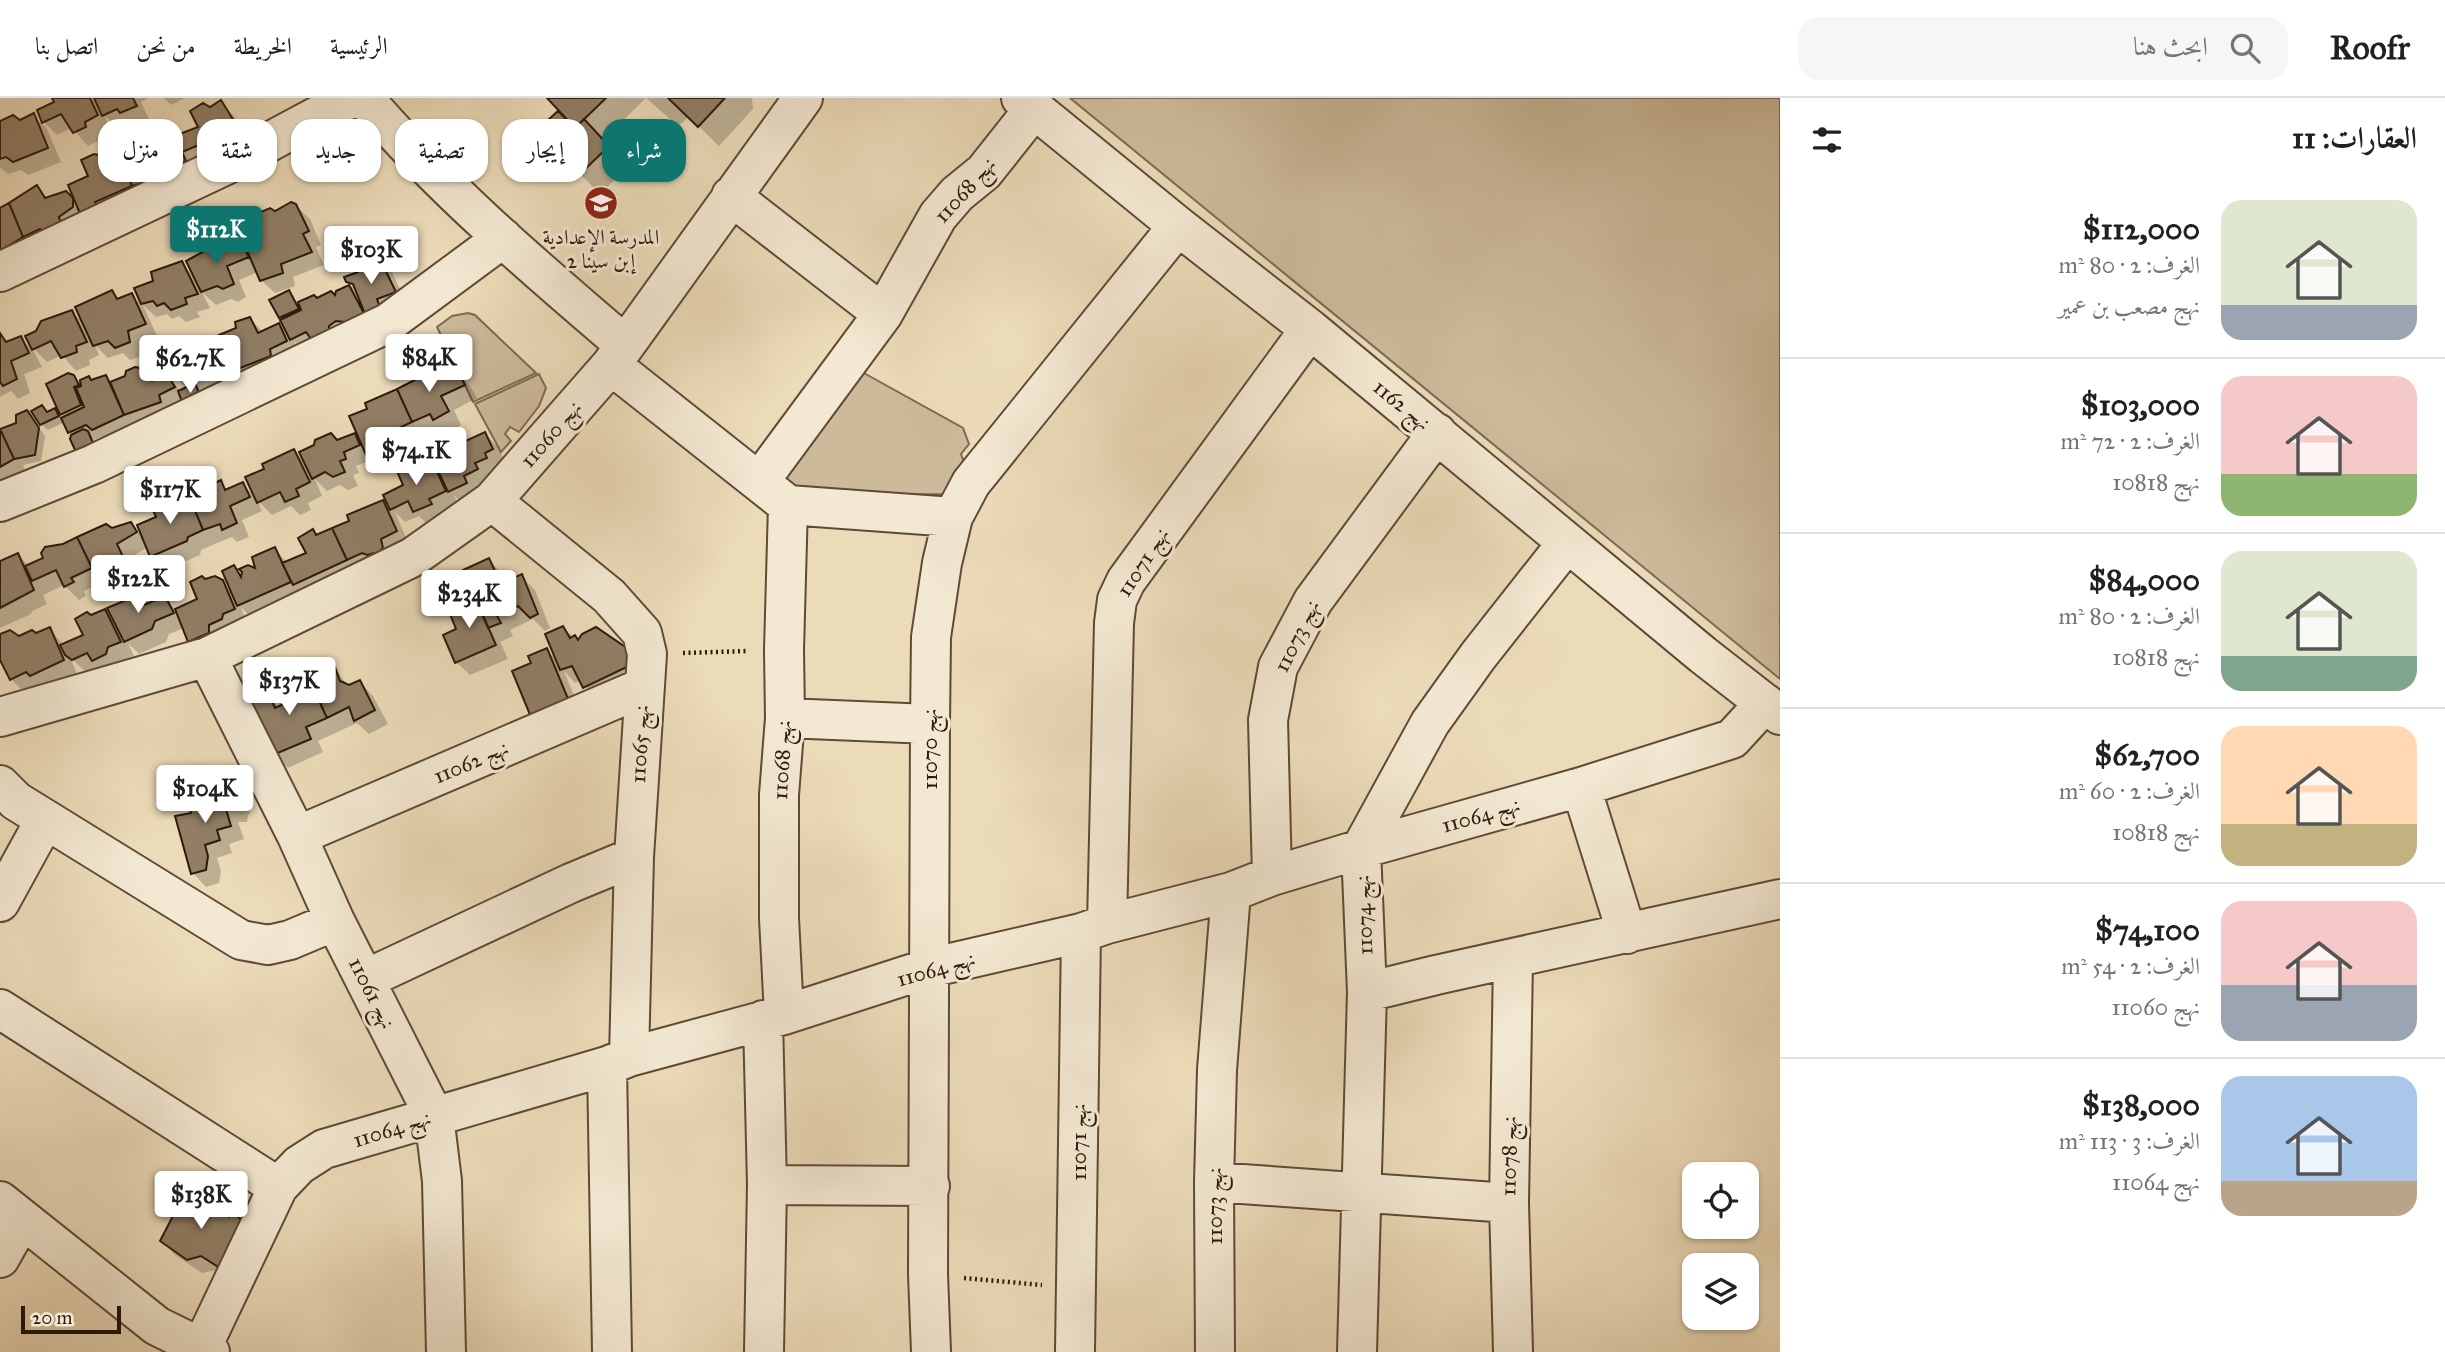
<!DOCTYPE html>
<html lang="ar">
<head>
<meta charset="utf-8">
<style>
	:root { --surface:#fff; --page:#f6f6f6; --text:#202124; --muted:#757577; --line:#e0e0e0; --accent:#0f766e }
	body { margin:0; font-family:"IM FELL Great Primer",Amiri,serif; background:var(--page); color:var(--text); direction:rtl; height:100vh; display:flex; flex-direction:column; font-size:26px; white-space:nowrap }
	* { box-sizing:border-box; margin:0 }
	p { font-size:23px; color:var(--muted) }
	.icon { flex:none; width:38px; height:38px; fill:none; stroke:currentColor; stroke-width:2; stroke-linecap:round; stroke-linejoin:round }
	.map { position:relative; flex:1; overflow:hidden; direction:ltr }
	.details { display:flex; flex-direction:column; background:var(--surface); width:665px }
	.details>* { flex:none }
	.top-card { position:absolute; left:21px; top:21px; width:665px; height:63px; direction:rtl; display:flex; gap:14px }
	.controls { position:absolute; left:1682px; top:1064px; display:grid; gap:14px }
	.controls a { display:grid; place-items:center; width:77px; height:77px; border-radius:14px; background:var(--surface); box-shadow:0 2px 5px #0004; font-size:35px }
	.scale { position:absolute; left:21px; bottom:18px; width:100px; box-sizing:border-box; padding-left:7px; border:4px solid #2e1a0b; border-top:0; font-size:19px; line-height:24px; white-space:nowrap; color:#2e1a0b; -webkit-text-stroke:5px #f3e8d2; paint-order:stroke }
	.price { position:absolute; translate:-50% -60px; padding:0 16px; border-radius:7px; background:#fff; color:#222; font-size:23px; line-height:46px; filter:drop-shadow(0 2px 4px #0008) }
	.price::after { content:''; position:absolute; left:50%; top:42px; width:21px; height:16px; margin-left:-10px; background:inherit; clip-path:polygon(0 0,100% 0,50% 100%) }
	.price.selected { background:var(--accent); color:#fff }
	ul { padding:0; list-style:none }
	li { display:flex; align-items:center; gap:21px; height:175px; padding:0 28px }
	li+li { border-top:2px solid var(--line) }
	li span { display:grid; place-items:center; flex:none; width:196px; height:140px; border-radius:21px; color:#555 }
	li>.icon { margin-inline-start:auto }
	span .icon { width:84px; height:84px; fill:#fffc; stroke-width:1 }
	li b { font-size:30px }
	h2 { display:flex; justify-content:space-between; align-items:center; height:84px; padding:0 28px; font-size:30px }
	.chip { padding:0 24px; border-radius:21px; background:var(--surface); box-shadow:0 2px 5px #0004; font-size:24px; line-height:63px }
	.chip.selected { background:var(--accent); color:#fff }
	header { display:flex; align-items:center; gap:42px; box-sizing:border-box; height:98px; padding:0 35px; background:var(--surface); border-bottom:2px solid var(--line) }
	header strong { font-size:33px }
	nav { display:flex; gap:38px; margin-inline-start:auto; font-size:24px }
	.search { width:490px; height:63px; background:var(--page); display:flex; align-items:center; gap:18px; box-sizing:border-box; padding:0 24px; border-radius:21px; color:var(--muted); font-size:26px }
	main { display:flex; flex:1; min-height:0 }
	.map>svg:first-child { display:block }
	.green { fill:#ccba9b; stroke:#7d6a53; stroke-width:2 }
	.shadow { fill:#0003 }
	.building { fill:#917e65; stroke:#2e1a0b; stroke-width:2 }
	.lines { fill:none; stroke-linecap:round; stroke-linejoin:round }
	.minor-casing { stroke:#5e4a36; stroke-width:42 }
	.path { stroke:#2e1a0b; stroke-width:4.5; stroke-dasharray:2 3.5; stroke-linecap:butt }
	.minor { stroke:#f3e8d2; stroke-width:38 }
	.labels { text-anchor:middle; stroke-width:6; stroke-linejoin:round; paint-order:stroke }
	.street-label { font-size:21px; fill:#2e1a0b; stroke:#f3e8d2 }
	.poi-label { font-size:21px; fill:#2e1a0b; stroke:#f3e8d2 }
</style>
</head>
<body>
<header>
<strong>Roofr</strong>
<div class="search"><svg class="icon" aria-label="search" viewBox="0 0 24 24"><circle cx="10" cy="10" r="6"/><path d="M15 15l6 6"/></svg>ابحث هنا</div>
<nav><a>الرئيسية</a><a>الخريطة</a><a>من نحن</a><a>اتصل بنا</a></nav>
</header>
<main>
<section class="details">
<h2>العقارات: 11<svg class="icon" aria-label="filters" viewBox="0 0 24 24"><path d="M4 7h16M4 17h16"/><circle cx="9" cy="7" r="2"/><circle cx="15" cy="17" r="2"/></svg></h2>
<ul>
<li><span style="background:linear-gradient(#dfe7d0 75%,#9aa5b1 0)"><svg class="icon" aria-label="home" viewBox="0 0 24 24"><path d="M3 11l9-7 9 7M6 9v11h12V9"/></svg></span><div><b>$112,000</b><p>الغرف: 2 · 80 m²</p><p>نهج مصعب بن عمير</p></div></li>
<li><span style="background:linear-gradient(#f6c9c9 70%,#8fb573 0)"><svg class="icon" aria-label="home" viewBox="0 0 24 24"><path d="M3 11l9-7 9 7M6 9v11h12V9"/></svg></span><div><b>$103,000</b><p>الغرف: 2 · 72 m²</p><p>نهج 10818</p></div></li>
<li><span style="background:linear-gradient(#dfe7d0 75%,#7fa58c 0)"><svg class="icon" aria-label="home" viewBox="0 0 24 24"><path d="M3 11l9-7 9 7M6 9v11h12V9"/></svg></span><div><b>$84,000</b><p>الغرف: 2 · 80 m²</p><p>نهج 10818</p></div></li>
<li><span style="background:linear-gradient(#ffd9b3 70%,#c2b280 0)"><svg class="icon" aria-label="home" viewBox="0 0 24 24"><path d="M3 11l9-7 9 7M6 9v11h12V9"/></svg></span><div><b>$62,700</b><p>الغرف: 2 · 60 m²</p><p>نهج 10818</p></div></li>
<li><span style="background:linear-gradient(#f6c9c9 60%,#9aa5b1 0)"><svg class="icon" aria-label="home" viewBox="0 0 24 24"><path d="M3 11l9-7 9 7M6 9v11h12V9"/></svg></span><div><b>$74,100</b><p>الغرف: 2 · 54 m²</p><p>نهج 11060</p></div></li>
<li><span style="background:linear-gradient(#a9c7e8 75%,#b9a48a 0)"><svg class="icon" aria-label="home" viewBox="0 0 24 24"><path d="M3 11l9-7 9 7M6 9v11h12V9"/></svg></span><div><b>$138,000</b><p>الغرف: 3 · 113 m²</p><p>نهج 11064</p></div></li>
</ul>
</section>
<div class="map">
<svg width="1780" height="1254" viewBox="0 0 1780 1254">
	<rect width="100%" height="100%" fill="#ecdbb9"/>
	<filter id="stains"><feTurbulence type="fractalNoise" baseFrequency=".00286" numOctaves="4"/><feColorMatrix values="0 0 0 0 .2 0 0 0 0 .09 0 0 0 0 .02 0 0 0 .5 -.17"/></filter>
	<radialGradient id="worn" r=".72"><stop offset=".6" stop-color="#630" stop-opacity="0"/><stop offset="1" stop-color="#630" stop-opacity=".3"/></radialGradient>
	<path class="green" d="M1070,0H1780V581Z
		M468,215L475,217L536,275L473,304L437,229L452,218Z
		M853,269L963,330L969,346L961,356L965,367L945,396L792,397L769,388Z
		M539,276L546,290L539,308L519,334L510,329L505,336L511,343L501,354L475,306Z"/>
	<path class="shadow" d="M54,0H148L141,4L149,21L135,28L131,24L117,30L105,18L110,31L98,37V43L88,48L72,30L57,37L44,24L61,64L28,77L21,72L8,76L0,69V25L20,24L33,17L46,30L40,13L57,5Z
		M164,0H185L171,7Z
		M550,0H752L753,11L719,48L689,19L678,28L646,0L603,42L628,69L600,96L538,34L560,13Z
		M221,5L234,18L254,50L0,162V111L37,89L48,101L66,95L79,108L90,79L103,60L177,39L200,30L210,11Z
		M295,107L310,121L321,147L316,149L324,167L293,179L295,188L275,195L261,182L258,174L239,182L246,199L238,204L231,201L216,207L202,194L210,210L197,214L200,219L186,224L179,218L172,221L167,216L156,219L143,207L158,240L141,246L143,258L130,262L123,255L108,260L95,247L99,257L89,262L90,267L76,273L62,257L47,264L33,250L72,214L85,227L111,194L119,202L131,197L144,209L136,191L155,184L181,165L194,178L224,153L241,146L250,155L275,115Z
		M379,161L392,174L408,208L305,255L294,243L300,257L212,294L207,289L200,292L207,308L107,344L101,339L94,342L103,363L69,334L65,324L48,332L41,326L48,315L54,312L64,321L48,287L73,278L84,289L106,279L112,285L139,272L152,285L167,278L181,293L187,291L178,281L190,248L209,246L220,238L238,231L250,221L263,234L279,227L289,237L280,219L289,195L298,206L314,199L317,202L337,201V194L352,188L347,183Z
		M0,237L9,245L20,240L34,254L42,269L24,276L30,295L18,301L11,293L0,299Z
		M456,273L470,288L477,300L454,312L461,327L448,334L443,330L411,343L416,355L381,370L373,361L356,368L359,375L353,377L358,388L348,392L340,387L327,393L315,381L322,398L308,405L311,412L300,417L291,408L272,417L258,403L262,413L242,422L249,439L237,444L232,439L217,445L201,452L200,457L165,472L152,458L148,449L129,460L138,477L127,482L120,476L84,493L86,498L79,502L64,487L43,497L47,506L32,513L31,516L0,530V465L18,457L29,468L63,448L130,426L144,440L158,420L221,385L228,392L242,386L257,400L267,372L294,353L306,365L337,344L357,336L370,312L434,275L440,280Z
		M27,314L45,338L41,363L23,367L26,375L0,392V333L18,326Z
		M485,336L498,349L505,364L463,406L454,397L458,407L442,415L444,420L428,427L419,418L405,424L395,414L409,447L252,521L241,509L247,525L203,557L189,543L184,530L169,536L166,544L139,556L128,545L134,558L121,563L119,570L107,575L101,568L87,575L70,559L77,576L45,591L41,587L25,595L11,581L0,558V538L19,540L36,537L49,531L64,547L85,538L91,519L105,513L115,523L126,504L136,494L149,507L164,500L176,512L200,502L205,483L222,484L233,495L234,470L243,479L274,451L288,465L309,456L317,438L351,424L382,404L392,414L385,398L405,388L411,366L415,371L430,363L439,372Z
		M489,462L502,476L507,485L521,478L535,492L550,530L545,533L533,521L510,532L513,538L500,544L508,561L470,577L456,564L459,532L473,491Z
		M563,530L579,544L649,572L598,603L581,582L575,585L564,573L584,622L534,566L547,552L558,563Z
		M335,571L349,589L360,584L373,598L388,626L369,636L357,625L318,643L323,654L288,670L274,656L268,598L280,610L290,605Z
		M234,693L248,707L250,716L248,717L247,724H238L244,741L229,746L232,755L217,760L221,773L219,785L206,789L193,775V716Z
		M229,1121L237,1129L217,1172L202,1175L175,1157L162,1143Z"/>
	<path class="building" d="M52,0H90L98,17L85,24L86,29L73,35L61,16L42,25L37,12L54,4Z
		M94,0H133L137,8L120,15L117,11L102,18Z
		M547,0H606L575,30Z
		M668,0H725L698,29Z
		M221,2L242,36L226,44L228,49L206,58L201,46L182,54L186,63L167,69L170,78L132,88L116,53L149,43L150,36L171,30L177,37L198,29L190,13L203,5L210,9Z
		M558,13L575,30L584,21L609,48L579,77L535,34Z
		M34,15L48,50L13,64L6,59L0,61V23L13,17L20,22Z
		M116,53L132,88L95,104L102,121L84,125L68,87L88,78L81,62L94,56L103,58Z
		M37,87L45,100L66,93L73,100V109L59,119L61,127L46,135L40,131L23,139L9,105Z
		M291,104L296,106L309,133L303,136L312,154L281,166L283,175L260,183L237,129L252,122L254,117L270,110L275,113Z
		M9,105L23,139L0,153V110Z
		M241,144L249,159L227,168L234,186L223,191L217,188L201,194L186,163L217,146L224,151Z
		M379,159L396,194L377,201L383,217L367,221L353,186L346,184L344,179L358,174L357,167Z
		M182,163L198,196L185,200L187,206L171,212L164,205L157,208L153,203L141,206L134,190L153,183L151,174Z
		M349,187L367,221L347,230L345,224L336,223L329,228V233L311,241L306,234L290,242L280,222L301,212L298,204L314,197L317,200L331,193L335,197L336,193Z
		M112,192L117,201L132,195L146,226L128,233L130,244L115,250L108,243L93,248L75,209Z
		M289,192L299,211L279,220L269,202Z
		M72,212L87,244L76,248L77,254L61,260L51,243L32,252L25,238L36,233L41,223Z
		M250,219L258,235L279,225L287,243L270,251L271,258L235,272L219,237L236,230L235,224Z
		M0,235L6,244L21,238L29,255L11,263L17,281L3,288L0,284Z
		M219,237L232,267L197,281L193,276L176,282L160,252L184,244L190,246L200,241L208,244Z
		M135,269L140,270L144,279L152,283L167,276L175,289L159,297L161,304L124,317L110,284L125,278L126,273Z
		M452,271L457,272L465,287L441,298L449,313L433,322L430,316L412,324L397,291L434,272L438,279L444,278Z
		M68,275L74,277L79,287L74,289L81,307L60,317L46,286Z
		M106,277L124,317L92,332L86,327L68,335L61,320L84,309L76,290L81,288L80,282L89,278L91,282Z
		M195,285L202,302L184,309L178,293Z
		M397,291L412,324L399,330L404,341L366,357L349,318L367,311L365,305Z
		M42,307L47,314L55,310L59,318L40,327L31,313Z
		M27,312L39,330L35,357L14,361L0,331L16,325V317Z
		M0,331L14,361L0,369Z
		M83,331L88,333L98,357L80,363L70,341L71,337Z
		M485,334L493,351L485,355L487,360L475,365L478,371L464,378L467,385L448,394L433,362L449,355L448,351Z
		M331,335L337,342L355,335L360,347L344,354L346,361L340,363L345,374L333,379L325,374L312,381L299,354L314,347L315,342Z
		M294,351L310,384L296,391L299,398L285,404L280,394L257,405L245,379L264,371L262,366Z
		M431,361L446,393L429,401L432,406L413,414L408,403L390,412L383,397L403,387L396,371L411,364L414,370Z
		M221,382L225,392L243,384L250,399L230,408L237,425L222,432L220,426L203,432L189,398Z
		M189,398L203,432L188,439L187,443L150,459L137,427L156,419L153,412Z
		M383,402L397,433L381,441L383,450L379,454L367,457L362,455L347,462L332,430L349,423L347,417Z
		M131,424L137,434L117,446L125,463L112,470L108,462L92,470L77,439L106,426L112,430Z
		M332,430L347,462L293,487L282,465L306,455L298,440L313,431L316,437Z
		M77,439L92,470L71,480L74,484L64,489L56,472L32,483L25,468L43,460L41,455L45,449L63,446Z
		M275,449L291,484L237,508L222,473L234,467L241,479L242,474L239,471L248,467L255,470L252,459Z
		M18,455L34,492L0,510V463Z
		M489,460L501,486L522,476L538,516L530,520L518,508L497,518L501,525L488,530L463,472Z
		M202,478L205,481L215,478L223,482L235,511L223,516L222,521L209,527V535L188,544L175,511L197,501L190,484Z
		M471,490L496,547L455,565L443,537L456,531L450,516L465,510L458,496Z
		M137,492L144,507L165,498L174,515L155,523L152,531L124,544L107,510L124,503L122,499Z
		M105,511L121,544L108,549L106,556L92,563L87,555L72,562L65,557L60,547L83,537L75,521L87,514L91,517Z
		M563,528L570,540L575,537L578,542L582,536L596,529L637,557L635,565L583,590L572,568L560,572L545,536Z
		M50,529L64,562L30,578L26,574L10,582L0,562V536L10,532L19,538L32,532L36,535Z
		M547,550L571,608L533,624L512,573L531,565L528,558Z
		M335,569L340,583L349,587L360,582L375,612L354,623L349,609L327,620L309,581Z
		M309,581L327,620L306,629L311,641L273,657L250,605L269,596L275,610L288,604L283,593Z
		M230,689L235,692L238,702L235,704L234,711H226L231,728L217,732L220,742L205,747L208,758L206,772L191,776L175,718L191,715L187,701Z
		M186,1093L229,1119L232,1114L242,1122L220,1170L201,1158L187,1162L160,1143Z"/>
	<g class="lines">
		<g class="minor-casing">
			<path id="minor" d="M364,0C440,89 536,171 625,247
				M1021,0L1178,128L1310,231L1703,557L1780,617
				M731,98L883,216
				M0,174L230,65L351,0
				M611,267L759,384
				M492,403L609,498L642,535L647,556L634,759L629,959
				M0,404L94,366L388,225L503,140
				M788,407L953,419
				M207,559L297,738L335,823L434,1018L442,1083L446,1254
				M0,619L207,559L413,459L492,403L611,267L803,0
				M785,620L930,626
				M0,687L16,703L241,842L268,847L290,842L335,823
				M1581,689L1627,836
				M297,738L644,589
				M1272,778L1268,622L1278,569L1313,503L1437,335
				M0,804L45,722
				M1107,826L1114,525L1117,502L1126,483L1310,231
				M1513,861L1509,1105L1513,1254
				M366,881L571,785L634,759
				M1367,894L1436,877L1780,801
				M0,911L278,1089
				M784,917L779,820V697L785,620L784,552L788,407L759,384L883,216L938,118L957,96L984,74L1034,11
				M763,922L767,1087L764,1254
				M607,968L612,1254
				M1214,1084L1509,1105
				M767,1087L930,1088
				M0,1103L157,1228L210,1254
				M0,1160L22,1121
				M201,1251L278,1089L299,1067L324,1051L607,968L629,959L784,917L929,870L1081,835L1107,826L1231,794L1272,778L1361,751L1581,689L1732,641L1765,605
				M931,1254L928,1176L930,626L931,539L942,465L953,419L971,385L1178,128
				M1075,1254L1081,835
				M1215,1254L1214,1084L1217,972L1231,794
				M1357,1254L1367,894L1361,751L1430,625L1478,558L1567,445"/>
		</g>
		<path class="path" d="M683,555L748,553
			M964,1180L1042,1187"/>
		<use href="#minor" class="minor"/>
	</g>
	<defs>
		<g id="school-disc" transform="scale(1.75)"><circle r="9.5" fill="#8f2418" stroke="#f3e8d2"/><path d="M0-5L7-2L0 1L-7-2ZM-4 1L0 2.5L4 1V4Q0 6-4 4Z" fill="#fff"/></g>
	</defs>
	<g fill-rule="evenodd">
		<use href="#school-disc" x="601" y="105"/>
	</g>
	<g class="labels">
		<g class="street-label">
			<text transform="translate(965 92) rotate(-48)" y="7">نهج 11068</text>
			<text transform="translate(1402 307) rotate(39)" y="7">نهج 1162</text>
			<text transform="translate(551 336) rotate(-49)" y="7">نهج 11060</text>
			<text transform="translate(1143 464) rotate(-57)" y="7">نهج 11071</text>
			<text transform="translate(1297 538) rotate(-64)" y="7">نهج 11073</text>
			<text transform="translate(640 646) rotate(-87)" y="7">نهج 11065</text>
			<text transform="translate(930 651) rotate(-90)" y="7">نهج 11070</text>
			<text transform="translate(782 662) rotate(-87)" y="7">نهج 11068</text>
			<text transform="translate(471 664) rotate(-23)" y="7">نهج 11062</text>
			<text transform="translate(1481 717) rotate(-16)" y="7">نهج 11064</text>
			<text transform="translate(1364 817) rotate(-92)" y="7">نهج 11074</text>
			<text transform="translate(936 871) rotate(-16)" y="7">نهج 11064</text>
			<text transform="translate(372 895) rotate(63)" y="7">نهج 11061</text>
			<text transform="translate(392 1031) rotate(-17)" y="7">نهج 11064</text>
			<text transform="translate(1079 1044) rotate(-90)" y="7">نهج 11071</text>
			<text transform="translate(1509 1058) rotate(-89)" y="7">نهج 11078</text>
			<text transform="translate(1215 1108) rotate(-90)" y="7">نهج 11073</text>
		</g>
		<g class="poi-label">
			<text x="601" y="146">المدرسة الإعدادية<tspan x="601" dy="24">إبن سينا 2</tspan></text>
		</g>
	</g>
	<rect width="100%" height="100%" filter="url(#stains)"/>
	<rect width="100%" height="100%" fill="url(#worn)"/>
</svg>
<div class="controls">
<a><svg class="icon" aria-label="locate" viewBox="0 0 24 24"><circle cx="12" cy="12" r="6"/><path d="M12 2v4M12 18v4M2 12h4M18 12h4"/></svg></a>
<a><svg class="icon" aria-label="layers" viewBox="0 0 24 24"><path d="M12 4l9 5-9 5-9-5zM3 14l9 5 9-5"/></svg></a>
</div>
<div class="scale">20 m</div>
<b class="price selected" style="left:216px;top:168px">$112K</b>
<b class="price" style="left:371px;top:188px">$103K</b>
<b class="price" style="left:429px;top:296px">$84K</b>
<b class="price" style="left:190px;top:297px">$62.7K</b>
<b class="price" style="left:416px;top:389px">$74.1K</b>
<b class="price" style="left:170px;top:428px">$117K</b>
<b class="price" style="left:138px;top:517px">$122K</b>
<b class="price" style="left:469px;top:532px">$234K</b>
<b class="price" style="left:289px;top:619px">$137K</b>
<b class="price" style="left:205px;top:727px">$104K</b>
<b class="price" style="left:201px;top:1133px">$138K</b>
<div class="top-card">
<a class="chip selected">شراء</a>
<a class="chip">إيجار</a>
<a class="chip">تصفية</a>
<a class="chip">جديد</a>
<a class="chip">شقة</a>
<a class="chip">منزل</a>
</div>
</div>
</main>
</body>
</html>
